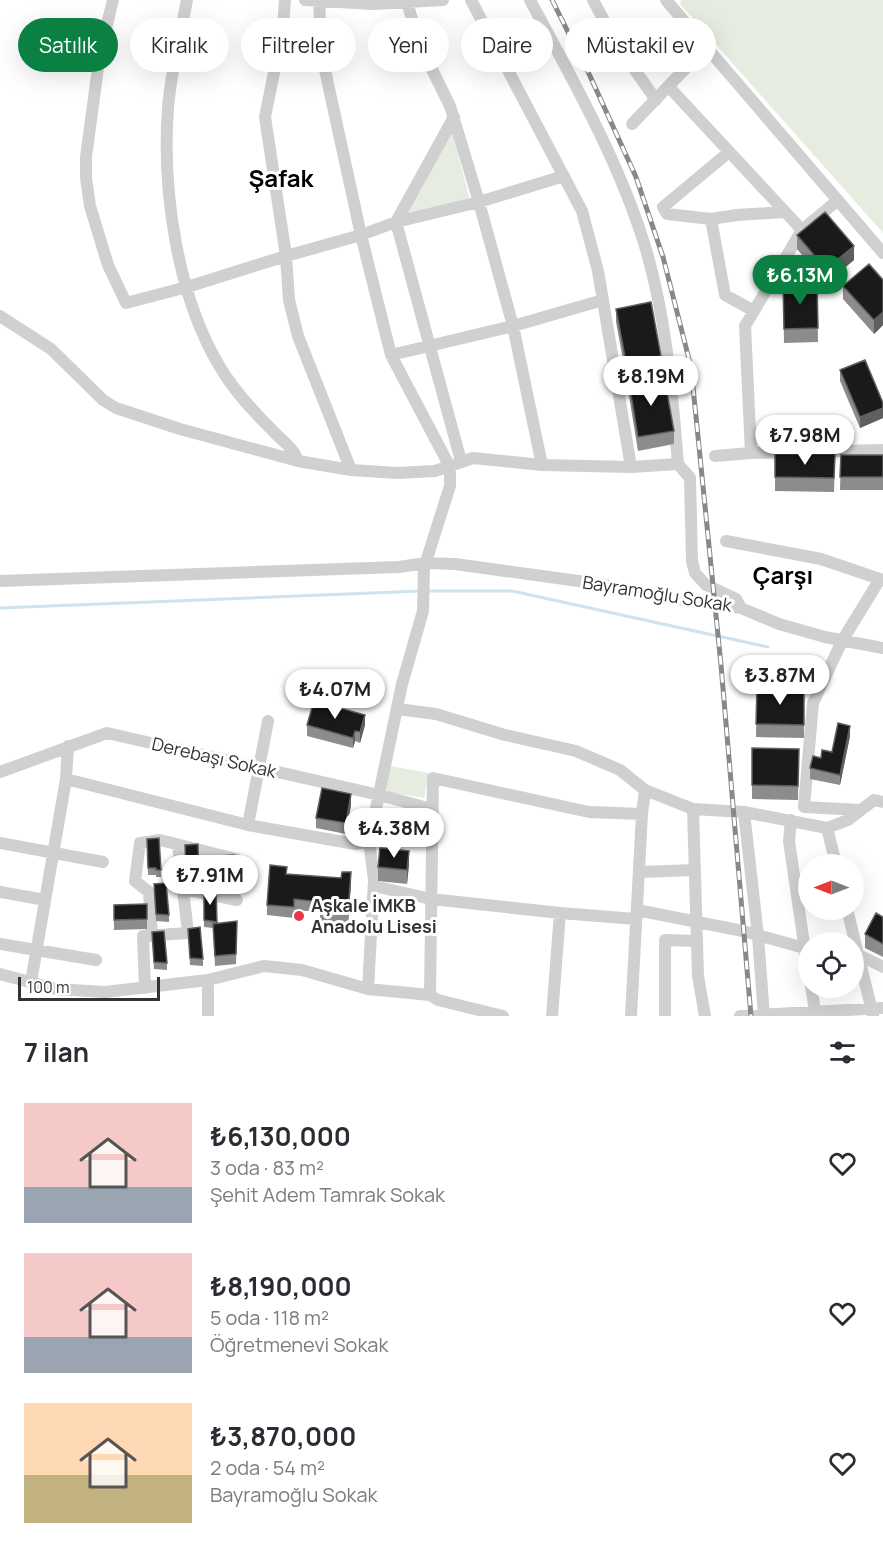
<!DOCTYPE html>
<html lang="tr">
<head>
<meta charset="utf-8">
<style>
	:root { --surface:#fff; --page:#f7f7f7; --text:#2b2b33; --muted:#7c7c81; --accent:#0b8043 }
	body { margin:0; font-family:Manrope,sans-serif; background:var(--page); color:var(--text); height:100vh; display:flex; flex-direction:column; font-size:22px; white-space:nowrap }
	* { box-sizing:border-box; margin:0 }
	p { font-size:20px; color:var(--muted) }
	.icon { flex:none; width:33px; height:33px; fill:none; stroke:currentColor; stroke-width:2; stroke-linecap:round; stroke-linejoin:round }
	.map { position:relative; height:1016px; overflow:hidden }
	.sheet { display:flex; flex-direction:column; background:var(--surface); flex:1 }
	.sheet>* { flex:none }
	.top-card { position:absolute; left:18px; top:18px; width:848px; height:54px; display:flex; gap:12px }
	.needle { width:39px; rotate:270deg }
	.tools { position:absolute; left:798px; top:854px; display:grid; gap:12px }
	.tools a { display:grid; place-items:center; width:66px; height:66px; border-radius:50%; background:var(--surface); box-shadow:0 6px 24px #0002; font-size:30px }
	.scale { position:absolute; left:18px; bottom:15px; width:142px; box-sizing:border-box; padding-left:6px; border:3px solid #333; border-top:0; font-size:16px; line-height:21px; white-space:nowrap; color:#333; -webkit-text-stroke:4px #fff; paint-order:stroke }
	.price { position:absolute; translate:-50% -51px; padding:0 14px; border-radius:21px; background:#fff; color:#222; font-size:20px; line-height:39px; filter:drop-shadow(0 2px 3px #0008) }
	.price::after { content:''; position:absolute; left:50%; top:36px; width:18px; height:14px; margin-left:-9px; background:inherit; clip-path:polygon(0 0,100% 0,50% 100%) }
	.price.active { background:var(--accent); color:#fff }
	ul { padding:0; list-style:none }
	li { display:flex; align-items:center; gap:18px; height:150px; padding:0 24px }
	li span { display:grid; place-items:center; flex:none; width:168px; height:120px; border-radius:0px; color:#555 }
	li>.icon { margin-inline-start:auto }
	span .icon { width:72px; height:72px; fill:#fffc; stroke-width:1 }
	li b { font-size:26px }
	h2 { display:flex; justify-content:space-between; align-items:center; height:72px; padding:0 24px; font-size:26px }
	.chip { padding:0 21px; border-radius:27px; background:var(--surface); box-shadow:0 6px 24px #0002; font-size:21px; line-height:54px }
	.chip.active { background:var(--accent); color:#fff }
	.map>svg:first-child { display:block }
	.green { fill:#e6ecdf }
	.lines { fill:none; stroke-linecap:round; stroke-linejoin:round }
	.stream { stroke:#cfe2ee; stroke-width:3 }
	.minor { stroke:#d0d0d0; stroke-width:12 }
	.rail-casing { stroke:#888; stroke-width:5 }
	.rail { stroke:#fff; stroke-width:3; stroke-dasharray:9; stroke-linecap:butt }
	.wall { fill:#8c8c8c }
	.shaded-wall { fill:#5f5f5f }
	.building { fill:#1a1a1a; stroke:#5f5f5f; stroke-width:1.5 }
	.poi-dot { fill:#e63946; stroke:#fff; stroke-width:2 }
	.labels { text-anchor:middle; stroke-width:6; stroke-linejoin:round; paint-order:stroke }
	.street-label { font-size:18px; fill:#333; stroke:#fff }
	.poi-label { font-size:18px; font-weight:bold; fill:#333; stroke:#fff; text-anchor:start }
	.district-label { font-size:24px; font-weight:bold; fill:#000; stroke:#fff }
</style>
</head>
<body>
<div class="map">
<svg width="883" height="1016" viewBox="0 0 883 1016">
	<rect width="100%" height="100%" fill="#fff"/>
	<path class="green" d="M681,0H883V233L680,4Z
		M452,133L470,200L407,216L404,212Z
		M390,766L429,773L424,798L386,792Z"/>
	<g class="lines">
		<path class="stream" d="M427,591H512L768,647
			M0,608L421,591"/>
		<path class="minor" d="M113,0L100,53L86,157V178L90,206L108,265L126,303L187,287L286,256L361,235L396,222L479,202L564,176
			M187,0C180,36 171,71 168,108C162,190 177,296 220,367C234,391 253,411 272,430C281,440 294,448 298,461
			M285,0L283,28L265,117L286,256L289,300L298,336L351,470
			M305,0L373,4L443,0
			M471,0L582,211L598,271L631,467
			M530,0C572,79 617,157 644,243C666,314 672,390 678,464L690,478L692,561L695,573L706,585L736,599L741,608
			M593,0L616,43L656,100
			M666,0L883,253
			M319,1L321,41L325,70L361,235L391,355L450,467V486L424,568L423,611L402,684L369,842L374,880L368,989
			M407,2L419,43L450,106L479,202L513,326L542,465
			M669,87L802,230
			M454,117L396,222L461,461
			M632,124L706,47
			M729,152L663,207L667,214L711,219L725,295L754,311
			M711,219L737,215L785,212
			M0,316L51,349L103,400L116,408L180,429L298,461L351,470L397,473L435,471L473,458L542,465L631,467L678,464
			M391,355L513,326L603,300
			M751,453L745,326L802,230L838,200
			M715,456L751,453L883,450
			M726,541L821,559L883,580
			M0,581L399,567L426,563L455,564L600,584L657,596L741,608L779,624L825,637L883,648
			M397,709L436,714L505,735L576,751L620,770L645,790L642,814
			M0,772L107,733L379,795L432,809
			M66,779L248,825L355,844L369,842
			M645,790L693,809L744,812L827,828L848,820L874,800L883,802
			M693,809L698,976L705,1016
			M861,810L804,807L813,703L842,641L880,579
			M744,812L758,936L764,1016
			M791,820L789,841L808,971
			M248,825L268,721
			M827,828L836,864
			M0,843L103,862
			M639,872L695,870
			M374,886L431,899L560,913L636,919
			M183,889L237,900
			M0,892L45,900
			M847,909L873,1015
			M637,910L743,931L808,949
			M152,936L149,892L135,881L140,843L160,840L236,859
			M0,944L96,960
			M855,953L883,967
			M0,974L56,989L105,992L208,980L264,966L302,970L368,989L430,995L438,1000L503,1016
			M31,982L66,779L68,746
			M811,987L816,1016
			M145,988L143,936L188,933L178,845
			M430,995L433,778L589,812L642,814L631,1016
			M208,1016V980
			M552,1016L560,913
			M665,1016V940L697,941
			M740,1016L883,1008"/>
		<g class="rail-casing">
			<path id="rail" d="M552,0L590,76L636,177L663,257L691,367L721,665L751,1016"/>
		</g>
		<use href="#rail" class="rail"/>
	</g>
	<path class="wall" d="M797,235L854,260L826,283L797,249Z
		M883,280V325L874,334L843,299V286Z
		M783,283H817L818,342L784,343Z
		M616,309L661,356V369L626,376L616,322Z
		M840,370L883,403V418L860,428L840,381Z
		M629,382L674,431V444L638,451L629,396Z
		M775,454H835L834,492L775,491Z
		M841,455H883V490H840Z
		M757,688H804V738L756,737Z
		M307,725H365L360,743L355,741L353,748L307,736Z
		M850,736L840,785L810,779V768L821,758L832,752Z
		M752,748L799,749L798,800L752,799Z
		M351,805L346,834L316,828V818Z
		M159,838L161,877H156V875H148L147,839Z
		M198,844L199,883L186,881L185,845Z
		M221,856L236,887V894L223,892Z
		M409,864L407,884L378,881V867Z
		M287,874L351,883L348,923L320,921V912L294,910V918L267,915V905Z
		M154,884L169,915V922L156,921Z
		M204,890H216L217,924L237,921L236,964L215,966L213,928L204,927Z
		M147,904V929L114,930V905Z
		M883,917V957L865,948V934Z
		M188,929L203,959V966L190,965Z
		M152,932L167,963V970L154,969Z"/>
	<path class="shaded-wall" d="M854,246V260L826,283V269Z
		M883,312V325L874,334V320Z
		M883,408V418L860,428V417Z
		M365,715V725L360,743V732Z
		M850,726V736L840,785V775Z
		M355,731V741L353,748V738Z
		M351,794V805L346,834V823Z
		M409,851V864L407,884V870Z
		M351,872V883L348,923V913Z"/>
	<path class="building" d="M825,212L854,246L826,269L797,235Z
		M869,264L883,280V312L874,320L843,286Z
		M783,283H817L818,328L784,329Z
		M651,302L661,356L626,362L616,309Z
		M865,360L883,403V408L860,417L840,370Z
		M664,376L674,431L638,437L629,382Z
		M775,454H835L834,478L775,477Z
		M841,455H883V477H840Z
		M757,688H804V725L756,724Z
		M314,701L365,715L360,732L355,731L353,738L307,725Z
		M838,723L850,726L840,775L810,768L813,756L821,758L822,750L832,752Z
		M752,748L799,749L798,786L752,785Z
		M322,788L351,794L346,823L316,818Z
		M159,838L161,870H156V868H148L147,839Z
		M198,844L199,876L186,874L185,845Z
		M380,848L409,851L407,870L378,867Z
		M234,855L236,887L223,885L221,856Z
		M270,865L287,867L286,874L341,878L342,872H351L348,913L320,911L321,902L294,899V907L267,905Z
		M166,883L169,915L156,914L154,884Z
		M204,890H216L217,922L204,920Z
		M147,904V919L114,920V905Z
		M876,913L883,917V944L865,934Z
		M237,921L236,954L215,956L213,924Z
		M200,927L203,959L190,958L188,929Z
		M164,931L167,963L154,962L152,932Z"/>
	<circle class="poi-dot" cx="299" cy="916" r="6"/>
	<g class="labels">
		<g class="street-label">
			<text transform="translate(657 594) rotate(9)" y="6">Bayramoğlu Sokak</text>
			<text transform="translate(214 758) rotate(13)" y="6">Derebaşı Sokak</text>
		</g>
		<g class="poi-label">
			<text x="311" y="912">Aşkale İMKB<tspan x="311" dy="21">Anadolu Lisesi</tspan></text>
		</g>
		<g class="district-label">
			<text x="281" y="187">Şafak</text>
			<text x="783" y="584">Çarşı</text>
		</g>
	</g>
</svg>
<div class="tools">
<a><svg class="needle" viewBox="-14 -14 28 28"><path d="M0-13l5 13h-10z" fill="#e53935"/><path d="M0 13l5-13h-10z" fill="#7c7c81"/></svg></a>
<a><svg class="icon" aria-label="locate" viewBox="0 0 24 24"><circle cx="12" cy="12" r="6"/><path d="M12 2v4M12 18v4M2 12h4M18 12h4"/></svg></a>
</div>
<div class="scale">100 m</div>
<b class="price active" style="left:800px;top:306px">₺6.13M</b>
<b class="price" style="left:651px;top:407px">₺8.19M</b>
<b class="price" style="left:805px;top:466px">₺7.98M</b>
<b class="price" style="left:780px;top:706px">₺3.87M</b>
<b class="price" style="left:335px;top:720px">₺4.07M</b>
<b class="price" style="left:394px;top:859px">₺4.38M</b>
<b class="price" style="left:210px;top:906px">₺7.91M</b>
<div class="top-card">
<a class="chip active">Satılık</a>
<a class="chip">Kiralık</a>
<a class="chip">Filtreler</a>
<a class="chip">Yeni</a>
<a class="chip">Daire</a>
<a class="chip">Müstakil ev</a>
</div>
</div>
<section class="sheet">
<h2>7 ilan<svg class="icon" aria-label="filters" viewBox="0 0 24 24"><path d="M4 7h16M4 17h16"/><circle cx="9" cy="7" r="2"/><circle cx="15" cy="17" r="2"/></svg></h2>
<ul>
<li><span style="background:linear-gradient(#f6c9c9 70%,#9aa5b1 0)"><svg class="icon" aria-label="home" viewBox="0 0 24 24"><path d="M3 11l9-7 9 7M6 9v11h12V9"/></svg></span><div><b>₺6,130,000</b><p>3 oda · 83 m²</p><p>Şehit Adem Tamrak Sokak</p></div><svg class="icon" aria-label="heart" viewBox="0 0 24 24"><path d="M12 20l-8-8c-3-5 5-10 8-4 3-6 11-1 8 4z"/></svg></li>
<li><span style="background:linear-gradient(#f6c9c9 70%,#9aa5b1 0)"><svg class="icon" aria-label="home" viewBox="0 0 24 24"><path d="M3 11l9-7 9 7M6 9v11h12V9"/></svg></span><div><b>₺8,190,000</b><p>5 oda · 118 m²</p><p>Öğretmenevi Sokak</p></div><svg class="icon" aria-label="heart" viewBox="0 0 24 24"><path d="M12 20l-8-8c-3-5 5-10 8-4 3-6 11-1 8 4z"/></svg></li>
<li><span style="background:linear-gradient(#ffd9b3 60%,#c2b280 0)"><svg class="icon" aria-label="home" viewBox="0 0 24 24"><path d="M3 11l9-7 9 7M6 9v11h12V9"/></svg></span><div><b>₺3,870,000</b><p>2 oda · 54 m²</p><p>Bayramoğlu Sokak</p></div><svg class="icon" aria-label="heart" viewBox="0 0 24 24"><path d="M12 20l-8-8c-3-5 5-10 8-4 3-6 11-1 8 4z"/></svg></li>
</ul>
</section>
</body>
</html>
